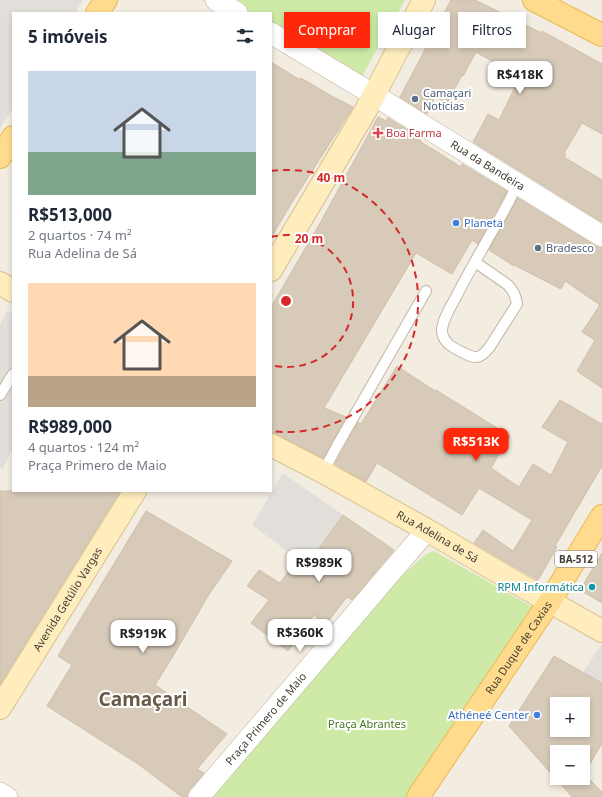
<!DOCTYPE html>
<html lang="pt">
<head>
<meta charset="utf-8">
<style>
	:root { --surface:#fff; --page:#f2f2f3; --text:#1f2937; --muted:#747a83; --accent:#ff280b }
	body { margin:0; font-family:"Noto Sans",sans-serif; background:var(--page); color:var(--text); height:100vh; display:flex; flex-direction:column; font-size:15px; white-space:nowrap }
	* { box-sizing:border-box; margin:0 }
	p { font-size:13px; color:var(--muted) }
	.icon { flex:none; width:22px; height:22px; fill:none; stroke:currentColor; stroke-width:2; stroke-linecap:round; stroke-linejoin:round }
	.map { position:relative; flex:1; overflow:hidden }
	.sheet { position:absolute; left:12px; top:12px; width:260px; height:480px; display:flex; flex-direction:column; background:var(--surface); border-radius:0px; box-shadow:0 2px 6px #0003 }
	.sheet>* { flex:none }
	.top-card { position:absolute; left:284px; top:12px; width:258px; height:36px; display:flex; gap:8px }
	.buttons { position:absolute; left:550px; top:697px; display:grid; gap:8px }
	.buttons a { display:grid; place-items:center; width:40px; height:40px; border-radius:0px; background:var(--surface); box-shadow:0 2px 6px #0003; font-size:20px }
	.price { position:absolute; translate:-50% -34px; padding:0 9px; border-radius:8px; background:#fff; color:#222; font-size:13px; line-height:26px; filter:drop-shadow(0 1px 2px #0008) }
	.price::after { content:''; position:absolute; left:50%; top:24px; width:12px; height:9px; margin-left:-6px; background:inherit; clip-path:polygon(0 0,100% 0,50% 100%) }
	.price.on { background:var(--accent); color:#fff }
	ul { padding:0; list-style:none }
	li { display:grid; align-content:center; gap:8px; height:212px; padding:0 16px }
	li span { display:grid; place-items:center; height:124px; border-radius:0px; color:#555 }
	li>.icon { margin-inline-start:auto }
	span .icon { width:72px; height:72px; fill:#fffc; stroke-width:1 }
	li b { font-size:17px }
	h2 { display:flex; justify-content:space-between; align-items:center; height:48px; padding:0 16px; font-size:17px }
	.tag { padding:0 14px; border-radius:0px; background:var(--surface); box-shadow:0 2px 6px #0003; font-size:14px; line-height:36px }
	.tag.on { background:var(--accent); color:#fff }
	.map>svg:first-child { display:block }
	.green { fill:#ceeaa6 }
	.parking { fill:#e2dfdb }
	.building { fill:#d7cab9; stroke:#cfbfa9; fill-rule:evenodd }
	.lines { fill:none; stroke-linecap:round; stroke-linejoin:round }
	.lane-casing { stroke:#c0b7a7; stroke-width:12 }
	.street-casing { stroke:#c0b7a7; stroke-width:22 }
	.secondary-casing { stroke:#d8c38f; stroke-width:24 }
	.primary-casing { stroke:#ebb956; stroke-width:24 }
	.lane { stroke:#fff; stroke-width:10 }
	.street { stroke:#fff; stroke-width:21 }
	.secondary { stroke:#ffedbe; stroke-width:22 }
	.primary { stroke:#ffdb8d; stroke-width:22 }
	.ring { fill:none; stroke:#d62828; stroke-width:2; stroke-dasharray:7 5 }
	.service-dot { fill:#5c6f8a; stroke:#fff; stroke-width:1.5 }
	.health-dot { fill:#e0444e; stroke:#fff; stroke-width:1.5 }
	.shop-dot { fill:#3f7fe0; stroke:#fff; stroke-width:1.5 }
	.culture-dot { fill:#0f9aa8; stroke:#fff; stroke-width:1.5 }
	.labels { text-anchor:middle; stroke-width:4; stroke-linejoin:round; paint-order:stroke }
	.shield { fill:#fff; stroke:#7b7670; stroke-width:1 }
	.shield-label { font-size:10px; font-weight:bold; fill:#433c32 }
	.service-label { font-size:11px; fill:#4e5e75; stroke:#fff; text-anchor:start }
	.health-label { font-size:11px; fill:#be3a42; stroke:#fff; text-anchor:start }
	.street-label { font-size:11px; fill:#433c32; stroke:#fff }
	.shop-label { font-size:11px; fill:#366cbe; stroke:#fff; text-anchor:start }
	.culture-label { font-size:11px; fill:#0d838f; stroke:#fff; text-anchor:end }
	.park-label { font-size:11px; fill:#467822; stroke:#fff }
	.town-label { font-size:19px; font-weight:bold; fill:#675a48; stroke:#fff }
	.centre { fill:#d62828; stroke:#fff; stroke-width:2 }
	.ring-label { font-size:12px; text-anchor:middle; font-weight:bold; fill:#d62828; stroke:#fff; stroke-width:4; stroke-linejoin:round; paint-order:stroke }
</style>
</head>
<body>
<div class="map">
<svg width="602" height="797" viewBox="0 0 602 797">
	<rect width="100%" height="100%" fill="#f2ece1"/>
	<path class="green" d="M202,0H405L353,92L271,42V13H223Z
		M434,551L534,608L436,752L407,797H207L403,575L425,555Z"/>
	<path class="parking" d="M0,0H83L75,13H13V108L0,128Z
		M7,311L13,314V448L3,469L0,467V324Z
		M283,473L343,515L307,566L252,525Z
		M602,644V683L583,672Z"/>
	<path class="building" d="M451,0H475L542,33V31L602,64V134L582,123L564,153L566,154L564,157L602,180V222L473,142L488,114L499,120L520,77L476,52L463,76L462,75L447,103L435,97L427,114L400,97Z
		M271,62L300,80L301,78L328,94L353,107L291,204L271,238Z
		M378,117L386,121L388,118L417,136L416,138L421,141V142L461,167L462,164L507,191L478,244L472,240L452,274L416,253L324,408L346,417L323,458L277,434L271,433V307L319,225Z
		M518,198L596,246L602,248V388L577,371L595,340L582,332L600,305L565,281L561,289L514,265V266L489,250Z
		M397,366L435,391L436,390L510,436L491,468L519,487L533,464L551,475L568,442L542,427L560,400L602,424V466L555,546L557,547L538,580L474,543L483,530L513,551L532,520L479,488L462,515L377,463L366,482L335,464L358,422L361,424Z
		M0,491H120L0,684Z
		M146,511L232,561L208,596L173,656L155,685L227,734L197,769L204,773L190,789L187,794V797H182L138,764L47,706L72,665L58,656L89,605Z
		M343,515L394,550L352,600L347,597L326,624L314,615L288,651L251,623L269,600L247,586L259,570L280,583L298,559L307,566Z
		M602,553V603L580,590Z
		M554,656L602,683V743L583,776V752H557V778H588L602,792V797H572L509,726ZM557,704H583V730H557Z"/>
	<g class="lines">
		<g class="lane-casing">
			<path id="lane" d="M475,262L508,285C514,291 516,296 517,304L489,348C481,357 477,360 466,354C456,349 444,345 442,332C441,320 454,302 459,291C469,272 480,253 490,235C500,218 510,202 517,184
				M0,395L13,374
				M323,472L337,446L426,291"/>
		</g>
		<g class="street-casing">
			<g id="street">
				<path d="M216,0L237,13"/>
				<path id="s1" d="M271,33L374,95L602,236"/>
				<path d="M0,793L7,797"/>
				<path id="s2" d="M199,797L427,530"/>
			</g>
		</g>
		<g class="secondary-casing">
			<g id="secondary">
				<path d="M271,270L366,110L424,0"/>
				<path d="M0,283L13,291"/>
				<path id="s3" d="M271,445L323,472L427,530L522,586L602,631"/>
				<path id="s4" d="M0,708L135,491"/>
			</g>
		</g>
		<g class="primary-casing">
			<g id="primary">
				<path d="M534,0L602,35"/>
				<path d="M97,13L106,0"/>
				<path d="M0,157L13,137"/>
				<path id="s5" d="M418,797L550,601L602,516"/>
			</g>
		</g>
		<use href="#lane" class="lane"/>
		<use href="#street" class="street"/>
		<use href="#secondary" class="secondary"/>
		<use href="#primary" class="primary"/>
	</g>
	<g class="ring">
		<path d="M271 237A66 66 0 1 1 271 365"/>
		<path d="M271 171A131 131 0 1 1 271 431"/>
	</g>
	<g class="service-dot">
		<circle cx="415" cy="99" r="4"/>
		<circle cx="538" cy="248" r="4"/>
	</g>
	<path class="health-dot" d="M376 127h4v4h4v4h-4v4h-4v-4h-4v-4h4z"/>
	<g class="shop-dot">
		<circle cx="456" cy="223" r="4"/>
		<circle cx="537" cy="715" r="4"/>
	</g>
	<circle class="culture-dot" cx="592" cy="587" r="4"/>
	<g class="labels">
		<rect class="shield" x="555" y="551" width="42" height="16" rx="3"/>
		<g class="shield-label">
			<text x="576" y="563">BA-512</text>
		</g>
		<g class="service-label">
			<text x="423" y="97">Camaçari<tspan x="423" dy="13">Notícias</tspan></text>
			<text x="546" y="252">Bradesco</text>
		</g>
		<g class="health-label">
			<text x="386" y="137">Boa Farma</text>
		</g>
		<g class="street-label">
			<text dy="4" stroke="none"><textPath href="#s1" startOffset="254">Rua da Bandeira</textPath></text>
			<text dy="4" stroke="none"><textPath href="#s3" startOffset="190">Rua Adelina de Sá</textPath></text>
			<text dy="4" stroke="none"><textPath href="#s4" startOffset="128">Avenida Getúlio Vargas</textPath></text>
			<text dy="4" stroke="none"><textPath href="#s5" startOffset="180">Rua Duque de Caxias</textPath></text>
			<text dy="4" stroke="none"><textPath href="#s2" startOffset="103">Praça Primero de Maio</textPath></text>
		</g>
		<g class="shop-label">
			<text x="464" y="227">Planeta</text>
			<text x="529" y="719" text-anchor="end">Athéneé Center</text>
		</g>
		<g class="culture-label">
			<text x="584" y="591">RPM Informática</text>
		</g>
		<g class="park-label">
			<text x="367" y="728">Praça Abrantes</text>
		</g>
		<g class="town-label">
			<text x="143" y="706">Camaçari</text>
		</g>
	</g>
	<circle cx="286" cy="301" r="6" class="centre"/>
	<g class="ring-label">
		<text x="331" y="182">40 m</text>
		<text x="309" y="243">20 m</text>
	</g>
</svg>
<div class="buttons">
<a>+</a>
<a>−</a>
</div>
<b class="price" style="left:520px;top:95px">R$418K</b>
<b class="price on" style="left:476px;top:462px">R$513K</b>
<b class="price" style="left:319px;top:583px">R$989K</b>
<b class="price" style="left:300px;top:653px">R$360K</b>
<b class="price" style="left:143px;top:654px">R$919K</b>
<div class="top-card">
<a class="tag on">Comprar</a>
<a class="tag">Alugar</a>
<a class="tag">Filtros</a>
</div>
<section class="sheet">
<h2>5 imóveis<svg class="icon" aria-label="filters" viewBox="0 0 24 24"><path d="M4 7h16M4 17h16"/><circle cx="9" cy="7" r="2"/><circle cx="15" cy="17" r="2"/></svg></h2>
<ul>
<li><span style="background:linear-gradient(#c9d6e8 65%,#7fa58c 0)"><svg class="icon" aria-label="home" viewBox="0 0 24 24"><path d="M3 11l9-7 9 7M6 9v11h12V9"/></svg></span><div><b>R$513,000</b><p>2 quartos · 74 m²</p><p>Rua Adelina de Sá</p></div></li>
<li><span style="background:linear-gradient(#ffd9b3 75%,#b9a48a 0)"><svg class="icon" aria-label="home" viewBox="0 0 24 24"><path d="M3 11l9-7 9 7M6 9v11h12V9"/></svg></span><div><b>R$989,000</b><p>4 quartos · 124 m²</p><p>Praça Primero de Maio</p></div></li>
</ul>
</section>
</div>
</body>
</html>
